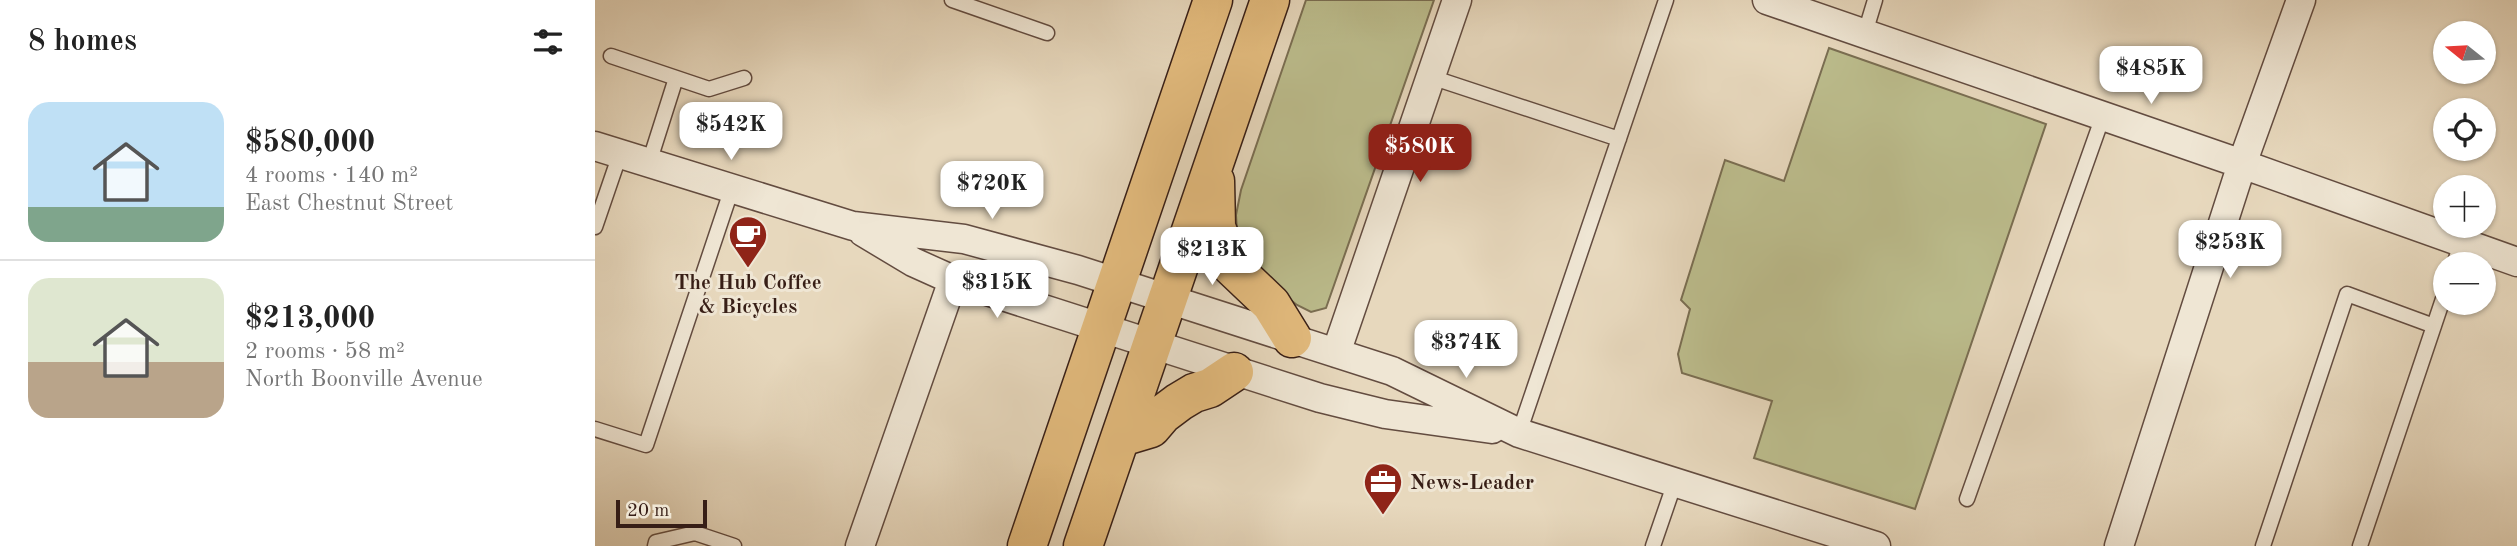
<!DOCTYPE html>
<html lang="en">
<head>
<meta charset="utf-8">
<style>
	:root { --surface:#fff; --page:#f2f2f2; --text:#222; --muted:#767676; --line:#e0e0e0; --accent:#8f2418 }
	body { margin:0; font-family:"Old Standard TT",serif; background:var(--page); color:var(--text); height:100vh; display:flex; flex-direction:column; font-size:26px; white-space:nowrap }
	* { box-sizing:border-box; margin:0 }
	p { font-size:23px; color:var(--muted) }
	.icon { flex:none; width:38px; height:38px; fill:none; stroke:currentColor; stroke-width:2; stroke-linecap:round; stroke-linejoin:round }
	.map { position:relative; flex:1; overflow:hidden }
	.details { display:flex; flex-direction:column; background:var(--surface); width:595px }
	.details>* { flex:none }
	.needle { width:46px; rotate:288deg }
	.fabs { position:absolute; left:1838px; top:21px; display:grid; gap:14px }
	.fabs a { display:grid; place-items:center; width:63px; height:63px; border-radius:50%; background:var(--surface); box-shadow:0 2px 5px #0004; font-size:35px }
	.scale { position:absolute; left:21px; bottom:18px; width:91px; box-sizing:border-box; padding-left:7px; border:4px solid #371e16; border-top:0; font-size:19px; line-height:24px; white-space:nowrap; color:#371e16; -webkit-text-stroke:5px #efe6d4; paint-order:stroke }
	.price { position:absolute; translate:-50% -60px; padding:0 16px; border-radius:14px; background:#fff; color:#222; font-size:23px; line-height:46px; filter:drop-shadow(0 2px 4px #0008) }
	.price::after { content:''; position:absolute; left:50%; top:42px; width:21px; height:16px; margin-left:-10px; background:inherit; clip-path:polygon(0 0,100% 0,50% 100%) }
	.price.selected { background:var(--accent); color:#fff }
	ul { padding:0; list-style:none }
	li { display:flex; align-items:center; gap:21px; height:175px; padding:0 28px }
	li+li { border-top:2px solid var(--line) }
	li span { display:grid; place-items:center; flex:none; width:196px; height:140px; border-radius:21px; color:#555 }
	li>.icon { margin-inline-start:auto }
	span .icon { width:84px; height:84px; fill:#fffc; stroke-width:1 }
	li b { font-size:30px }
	h2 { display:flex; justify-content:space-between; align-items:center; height:84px; padding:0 28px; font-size:30px }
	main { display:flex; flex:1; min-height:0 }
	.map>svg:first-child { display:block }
	.green { fill:#bcbd8d; stroke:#7a6e52; stroke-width:2 }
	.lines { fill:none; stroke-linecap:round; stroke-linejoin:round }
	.service-casing { stroke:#634c40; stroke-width:17 }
	.minor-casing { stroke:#634c40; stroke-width:31 }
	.primary-casing { stroke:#371e16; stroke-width:41 }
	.service { stroke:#efe6d4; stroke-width:14 }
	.minor { stroke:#efe6d4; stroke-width:28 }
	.primary { stroke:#e4bc7e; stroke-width:38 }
	.labels { text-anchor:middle; stroke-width:6; stroke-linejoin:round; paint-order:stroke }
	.poi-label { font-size:21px; font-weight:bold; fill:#371e16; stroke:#efe6d4 }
</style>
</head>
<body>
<main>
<section class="details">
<h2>8 homes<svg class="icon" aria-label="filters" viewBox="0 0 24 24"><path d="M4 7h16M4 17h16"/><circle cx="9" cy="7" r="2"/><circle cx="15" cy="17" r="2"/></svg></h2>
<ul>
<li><span style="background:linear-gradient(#bfe0f5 75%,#7fa58c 0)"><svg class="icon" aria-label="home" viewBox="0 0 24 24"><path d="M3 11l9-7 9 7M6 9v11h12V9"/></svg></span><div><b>$580,000</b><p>4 rooms · 140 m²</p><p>East Chestnut Street</p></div></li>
<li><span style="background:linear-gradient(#dfe7d0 60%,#b9a48a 0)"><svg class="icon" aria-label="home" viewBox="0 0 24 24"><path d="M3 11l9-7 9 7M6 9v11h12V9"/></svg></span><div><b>$213,000</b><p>2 rooms · 58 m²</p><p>North Boonville Avenue</p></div></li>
</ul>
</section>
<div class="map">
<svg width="1922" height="546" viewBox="0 0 1922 546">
	<rect width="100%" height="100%" fill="#e7d8bd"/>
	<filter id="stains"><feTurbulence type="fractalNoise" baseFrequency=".00286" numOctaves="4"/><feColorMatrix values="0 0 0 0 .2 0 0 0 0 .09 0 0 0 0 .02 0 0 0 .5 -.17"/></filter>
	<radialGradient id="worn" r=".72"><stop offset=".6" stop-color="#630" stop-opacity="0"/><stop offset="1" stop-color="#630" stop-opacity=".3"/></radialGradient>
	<path class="green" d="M711,0H839L731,308L716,312L702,305L655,268L642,231L641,215L646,190Z
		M1234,48L1451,124L1320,509L1159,458L1177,401L1087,373L1083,354L1095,309L1086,300L1130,160L1189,181Z"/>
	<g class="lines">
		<g class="service-casing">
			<path id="service" d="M357,0L452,33
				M1270,33L1280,0
				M16,56L114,89L149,78
				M836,77L1024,139
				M54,163L81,78
				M0,227L25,154
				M1859,264L1867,242
				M0,429L51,445L137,188
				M924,433L1071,0
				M1372,499L1508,116
				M60,546L61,542L100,533L139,546
				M1058,546L1080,482
				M1668,546L1752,294L1839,326
				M1765,546L1850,293"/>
		</g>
		<g class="minor-casing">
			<path id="minor" d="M1172,0L1647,164L1922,262
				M0,146L258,226L369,239L483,270L797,371L924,433L1281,546
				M268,232L318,262L358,280L725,398L790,414L897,429
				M741,353L862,0
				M265,546L358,280
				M1524,546L1647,164L1706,0"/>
		</g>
		<g class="primary-casing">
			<path id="primary" d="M620,181L621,227L636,266L676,304L697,338
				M526,437L556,428L568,414L584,402L599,393L615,388L639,372
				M432,546L618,0
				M488,546L675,0"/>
		</g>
		<use href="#service" class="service"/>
		<use href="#minor" class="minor"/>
		<use href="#primary" class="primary"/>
	</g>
	<defs>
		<g id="cafe-pin" transform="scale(2.0125)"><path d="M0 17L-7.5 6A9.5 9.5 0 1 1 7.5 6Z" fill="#8f2418" stroke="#efe6d4"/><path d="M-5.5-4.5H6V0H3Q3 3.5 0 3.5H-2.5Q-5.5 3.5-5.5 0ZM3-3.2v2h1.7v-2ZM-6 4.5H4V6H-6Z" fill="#fff"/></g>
		<g id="office-pin" transform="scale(2.0125)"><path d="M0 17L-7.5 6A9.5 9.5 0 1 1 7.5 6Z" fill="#8f2418" stroke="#efe6d4"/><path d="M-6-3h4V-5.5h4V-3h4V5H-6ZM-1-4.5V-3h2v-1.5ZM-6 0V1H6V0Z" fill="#fff"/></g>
	</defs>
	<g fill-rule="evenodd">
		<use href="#cafe-pin" x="153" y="235"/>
		<use href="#office-pin" x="788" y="482"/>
	</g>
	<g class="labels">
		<g class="poi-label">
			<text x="153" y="289">The Hub Coffee<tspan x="153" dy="24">&amp; Bicycles</tspan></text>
			<text x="815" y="489" text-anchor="start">News-Leader</text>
		</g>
	</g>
	<rect width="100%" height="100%" filter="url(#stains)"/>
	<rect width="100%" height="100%" fill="url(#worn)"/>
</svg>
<div class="fabs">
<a><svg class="needle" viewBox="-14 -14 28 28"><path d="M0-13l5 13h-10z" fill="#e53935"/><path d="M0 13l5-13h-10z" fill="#767676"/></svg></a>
<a><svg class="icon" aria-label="locate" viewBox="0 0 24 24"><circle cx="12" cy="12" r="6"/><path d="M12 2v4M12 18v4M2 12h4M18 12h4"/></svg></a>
<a>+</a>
<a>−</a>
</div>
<div class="scale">20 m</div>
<b class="price" style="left:1556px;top:106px">$485K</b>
<b class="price" style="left:136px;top:162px">$542K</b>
<b class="price selected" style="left:825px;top:184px">$580K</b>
<b class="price" style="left:397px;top:221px">$720K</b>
<b class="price" style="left:1635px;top:280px">$253K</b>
<b class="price" style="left:617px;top:287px">$213K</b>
<b class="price" style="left:402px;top:320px">$315K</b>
<b class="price" style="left:871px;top:380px">$374K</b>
</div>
</main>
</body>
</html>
